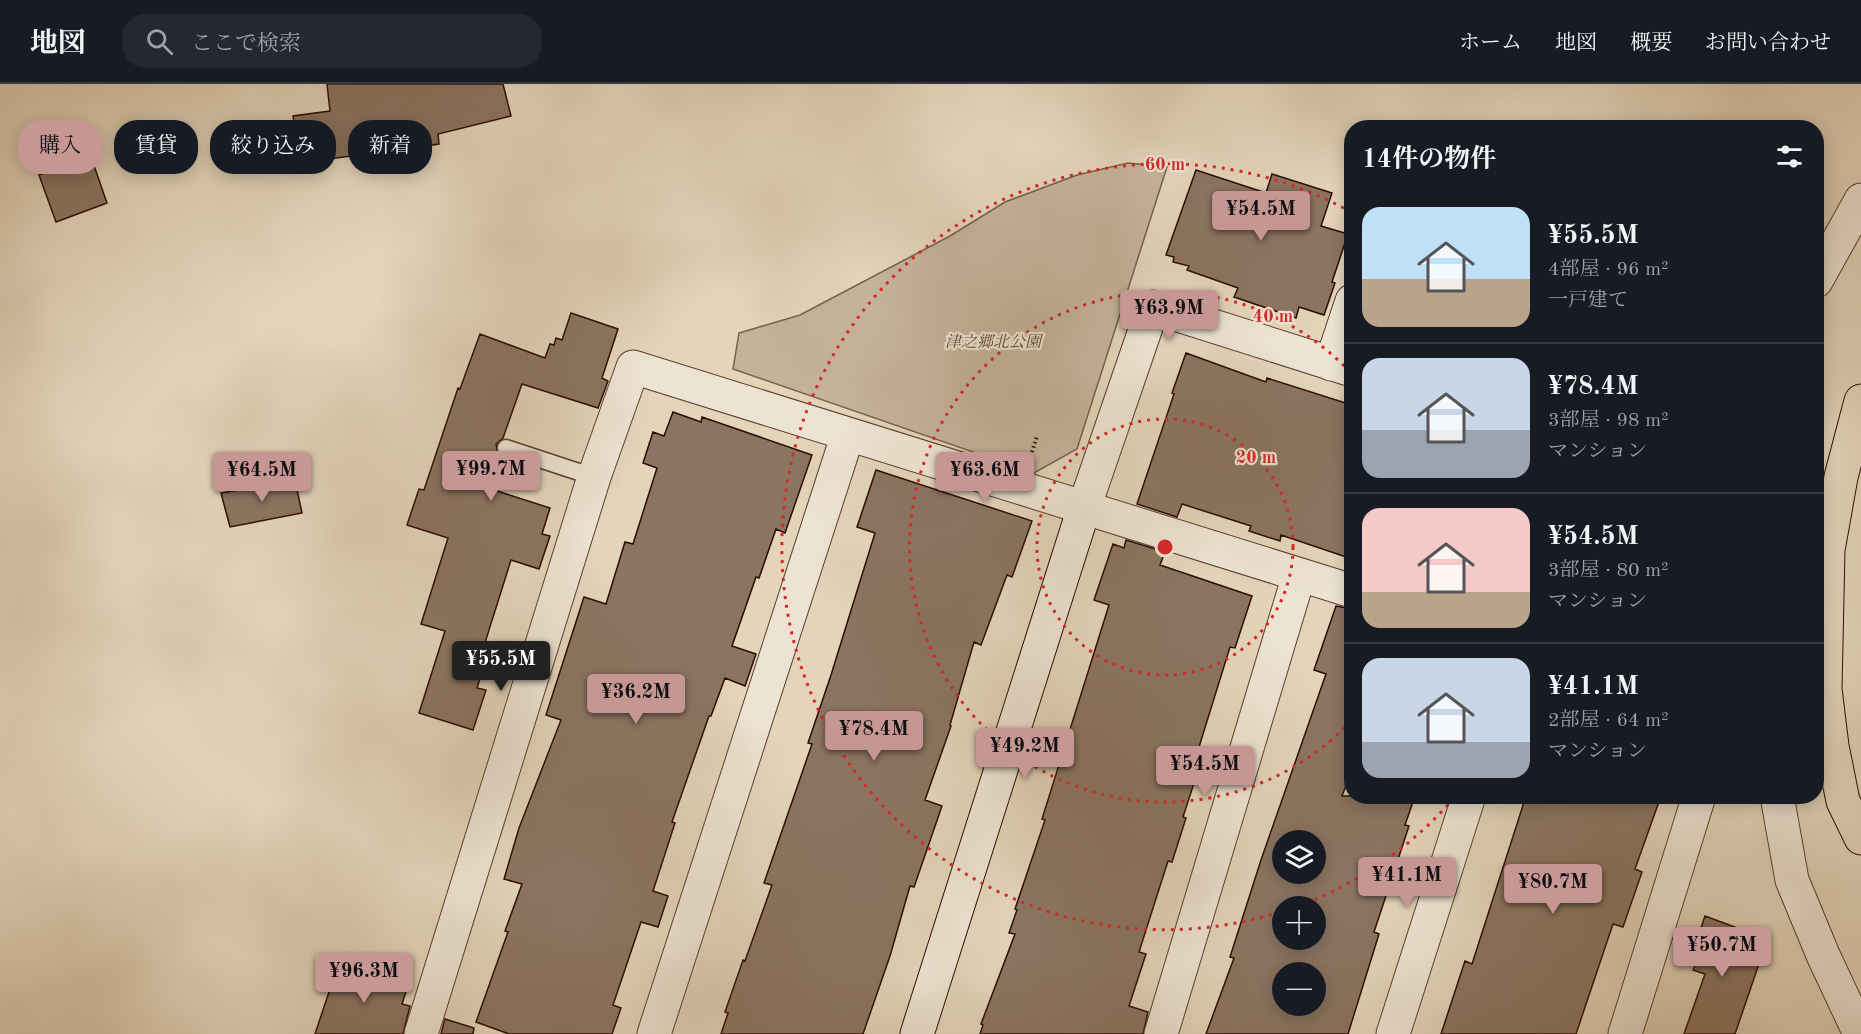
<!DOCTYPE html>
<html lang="ja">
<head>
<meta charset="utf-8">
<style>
	:root { --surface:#171b24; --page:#242831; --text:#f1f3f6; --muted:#9ea1a6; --line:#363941; --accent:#c59692 }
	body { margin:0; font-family:"Old Standard TT","Noto Serif JP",serif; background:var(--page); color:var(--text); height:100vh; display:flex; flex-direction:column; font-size:22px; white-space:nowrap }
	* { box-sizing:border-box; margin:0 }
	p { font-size:20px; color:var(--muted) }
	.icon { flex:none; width:33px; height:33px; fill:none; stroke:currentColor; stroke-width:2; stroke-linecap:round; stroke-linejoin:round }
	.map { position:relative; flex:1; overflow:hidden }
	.side { position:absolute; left:1344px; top:36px; width:480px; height:684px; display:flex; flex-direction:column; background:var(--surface); border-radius:24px; box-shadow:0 3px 15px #0003 }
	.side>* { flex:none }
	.top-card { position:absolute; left:18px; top:36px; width:570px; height:54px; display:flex; gap:12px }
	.buttons { position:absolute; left:1272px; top:746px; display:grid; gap:12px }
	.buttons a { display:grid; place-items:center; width:54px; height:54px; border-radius:50%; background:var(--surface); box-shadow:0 3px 15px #0003; font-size:30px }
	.price { position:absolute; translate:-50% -51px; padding:0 14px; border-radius:6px; background:var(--accent); color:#111; font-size:20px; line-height:39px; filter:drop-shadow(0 2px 3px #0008) }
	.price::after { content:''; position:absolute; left:50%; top:36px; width:18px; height:14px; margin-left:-9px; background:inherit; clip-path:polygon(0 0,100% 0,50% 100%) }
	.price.selected { background:#222; color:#fff }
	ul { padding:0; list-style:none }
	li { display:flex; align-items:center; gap:18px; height:150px; padding:0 18px }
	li+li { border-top:2px solid var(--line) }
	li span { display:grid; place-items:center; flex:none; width:168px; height:120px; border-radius:18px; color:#555 }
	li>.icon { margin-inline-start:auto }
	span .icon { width:72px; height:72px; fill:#fffc; stroke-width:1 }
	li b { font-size:26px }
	h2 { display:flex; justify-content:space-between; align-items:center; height:72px; padding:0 18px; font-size:26px }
	.pill { padding:0 21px; border-radius:24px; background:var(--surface); box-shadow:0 3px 15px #0003; font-size:21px; line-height:54px }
	.pill.selected { background:var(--accent); color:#111 }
	header { display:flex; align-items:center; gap:36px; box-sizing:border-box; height:84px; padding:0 30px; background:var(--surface); border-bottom:2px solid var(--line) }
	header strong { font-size:28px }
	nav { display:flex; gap:33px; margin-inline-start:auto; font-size:21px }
	.search { width:420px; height:54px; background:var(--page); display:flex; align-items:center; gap:15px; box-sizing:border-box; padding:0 21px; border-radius:24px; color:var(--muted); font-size:22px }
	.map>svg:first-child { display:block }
	.green { fill:#c4b29a; stroke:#785f4d; stroke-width:1.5 }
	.building { fill:#8b7461; stroke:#2c0c00; stroke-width:1.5; fill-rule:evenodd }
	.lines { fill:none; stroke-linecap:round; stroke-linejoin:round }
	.lane-casing { stroke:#5a3e2e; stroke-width:19 }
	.street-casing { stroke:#5a3e2e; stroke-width:35 }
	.secondary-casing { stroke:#2c0c00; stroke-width:35 }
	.highway-casing { stroke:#2c0c00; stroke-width:35 }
	.path { stroke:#2c0c00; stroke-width:4; stroke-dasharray:1.5 3; stroke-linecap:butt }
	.lane { stroke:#ede3d2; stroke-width:16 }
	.street { stroke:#ede3d2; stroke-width:33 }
	.secondary { stroke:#ede3d2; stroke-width:33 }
	.highway { stroke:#e3d4ba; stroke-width:33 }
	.ring { fill:none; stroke:#d62828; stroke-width:3; stroke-dasharray:3 6 }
	.labels { text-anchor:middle; stroke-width:4.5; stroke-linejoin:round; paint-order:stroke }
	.park-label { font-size:16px; font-style:italic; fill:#614636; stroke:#ede3d2 }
	.centre { fill:#d62828; stroke:#ede3d2; stroke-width:3 }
	.ring-label { font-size:18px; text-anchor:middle; font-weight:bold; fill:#d62828; stroke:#ede3d2; stroke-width:4.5; stroke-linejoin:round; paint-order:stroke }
</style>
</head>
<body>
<header>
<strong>地図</strong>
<div class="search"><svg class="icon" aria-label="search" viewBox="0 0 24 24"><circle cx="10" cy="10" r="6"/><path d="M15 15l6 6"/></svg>ここで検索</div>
<nav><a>ホーム</a><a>地図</a><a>概要</a><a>お問い合わせ</a></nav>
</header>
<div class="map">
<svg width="1861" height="950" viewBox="0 0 1861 950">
	<rect width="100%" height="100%" fill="#e3d4ba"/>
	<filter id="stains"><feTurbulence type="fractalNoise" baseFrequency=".00333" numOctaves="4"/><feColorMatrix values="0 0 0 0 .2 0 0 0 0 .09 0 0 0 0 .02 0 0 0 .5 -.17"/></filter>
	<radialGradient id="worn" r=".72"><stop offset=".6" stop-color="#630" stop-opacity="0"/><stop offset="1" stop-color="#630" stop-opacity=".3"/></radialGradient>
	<path class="green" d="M1128,79L1167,83L1077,365L1034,389L733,285L739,249L800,231L950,152L1005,118L1077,91Z"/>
	<path class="building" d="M327,0H503L511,32L438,50L439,60L300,79L293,32L330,27Z
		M91,73L107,119L56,138L39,91Z
		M1196,86L1266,109L1272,90L1332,109L1321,142L1348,150L1332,198L1335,199L1324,231L1299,223L1296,234L1234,213L1238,204L1187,186L1189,182L1173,178L1174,173L1166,171Z
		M571,229L618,245L602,294L608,297L598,324L522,300L503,354L496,360L498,370L492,385L497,386L491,405L550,424L542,450L550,452L539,485L511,476L483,565L489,567L477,604L486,606L473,646L419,629L445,547L421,540L448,454L407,441L419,405L424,406L458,304L460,305L480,250L545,274L550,260L554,261L556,254L562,256Z
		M1186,269L1266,298L1267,294L1352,321V475L1281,451L1280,457L1249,447L1251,442L1182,420L1177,433L1137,420L1174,310L1172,309Z
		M673,328L701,338L702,333L812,371L785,449L776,445L759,494L756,493L732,562L756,570L745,602L725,594L711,632H709L672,738L675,739L653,807L668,812L658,843L641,838L613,921L621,924L612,950H509L476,938L508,848L505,847L522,800L504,795L519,744L561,636L546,631L584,513L606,520L625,458L633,460L657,384L643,379L653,348L664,352Z
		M876,386L1032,437L1012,493L1007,491L981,561L974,558L950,641L951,642L925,716L942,722L914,803L910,802L890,872L863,950H721L728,929L725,928L743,876L745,877L772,801L764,799L812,660L808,659L831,591L875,449L857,443Z
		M295,396L302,429L230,443L221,409Z
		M1126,456L1165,468L1160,481L1252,512L1235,564L1230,563L1199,663L1205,665L1183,733L1186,734L1172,778L1168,777L1139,868L1146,870L1129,922L1148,928L1143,950H980L983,941L981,940L1015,850L1009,849L1017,826L1015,825L1045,736L1042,735L1109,521L1094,516L1113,460L1124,464Z
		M1336,522L1352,525V686L1342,712H1415L1405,741L1409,742L1374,848L1379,850L1348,950H1206L1234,874L1230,873L1261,776L1326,590L1314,586ZM1282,756H1316V789H1282ZM1282,822H1316V855H1282ZM1282,888H1316V921H1282Z
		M1526,712H1661L1635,785L1642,788L1623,843L1613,840L1576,950H1441L1465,877L1472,880Z
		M1705,832L1748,848L1744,857L1757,861L1753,871L1761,874L1735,950H1684L1705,890L1693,886L1696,879L1690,876Z
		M339,878L408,901L402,920L410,922L403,950H315Z
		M445,935L474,944L473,950H441Z"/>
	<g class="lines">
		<g class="lane-casing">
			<path id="lane" d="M506,364L594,393"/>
		</g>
		<g class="street-casing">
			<path id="street" d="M1816,197L1861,116
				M1331,280L1352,217
				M1084,424L1153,223L1352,286
				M1777,712L1792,796L1823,871L1860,950
				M421,950L594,393L633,283L1352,507
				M654,950L848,350
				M1161,950L1299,491
				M1393,950L1469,712
				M1625,950L1699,712"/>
		</g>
		<g class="secondary-casing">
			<path id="secondary" d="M917,950L1084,424"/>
		</g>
		<g class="highway-casing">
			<path id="highway" d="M1861,317L1841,393L1828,466L1825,605L1832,662L1843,717L1861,754"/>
		</g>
		<path class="path" d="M1032,368L1037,352"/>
		<use href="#lane" class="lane"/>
		<use href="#street" class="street"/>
		<use href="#secondary" class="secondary"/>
		<use href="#highway" class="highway"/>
	</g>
	<g class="ring">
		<circle cx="1165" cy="463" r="128"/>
		<path d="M1351 637A255 255 0 1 1 1351 289"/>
		<path d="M1454 714A383 383 0 0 1 1299 822M1280 828A383 383 0 1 1 1351 128"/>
	</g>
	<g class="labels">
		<g class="park-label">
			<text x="993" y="263">津之郷北公園</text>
		</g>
	</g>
	<circle cx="1165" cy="463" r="9" class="centre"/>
	<g class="ring-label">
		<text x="1165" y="86">60 m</text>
		<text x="1273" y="238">40 m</text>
		<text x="1256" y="379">20 m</text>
	</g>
	<rect width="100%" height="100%" filter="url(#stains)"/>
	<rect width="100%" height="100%" fill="url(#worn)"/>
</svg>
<div class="buttons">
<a><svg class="icon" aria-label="layers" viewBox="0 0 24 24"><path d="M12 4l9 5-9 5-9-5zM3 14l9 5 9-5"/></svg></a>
<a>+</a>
<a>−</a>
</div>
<b class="price" style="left:1261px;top:158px">¥54.5M</b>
<b class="price" style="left:1169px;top:257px">¥63.9M</b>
<b class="price" style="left:491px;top:418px">¥99.7M</b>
<b class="price" style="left:262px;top:419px">¥64.5M</b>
<b class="price" style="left:985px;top:419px">¥63.6M</b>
<b class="price selected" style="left:501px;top:608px">¥55.5M</b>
<b class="price" style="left:636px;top:641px">¥36.2M</b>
<b class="price" style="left:874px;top:678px">¥78.4M</b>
<b class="price" style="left:1025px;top:695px">¥49.2M</b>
<b class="price" style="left:1205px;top:713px">¥54.5M</b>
<b class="price" style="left:1407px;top:824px">¥41.1M</b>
<b class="price" style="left:1553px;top:831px">¥80.7M</b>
<b class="price" style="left:1722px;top:894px">¥50.7M</b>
<b class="price" style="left:364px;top:920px">¥96.3M</b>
<div class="top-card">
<a class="pill selected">購入</a>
<a class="pill">賃貸</a>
<a class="pill">絞り込み</a>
<a class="pill">新着</a>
</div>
<section class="side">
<h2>14件の物件<svg class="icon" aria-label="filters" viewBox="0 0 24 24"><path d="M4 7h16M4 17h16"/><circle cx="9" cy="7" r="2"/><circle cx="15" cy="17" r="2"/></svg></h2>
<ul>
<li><span style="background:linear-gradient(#bfe0f5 60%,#b9a48a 0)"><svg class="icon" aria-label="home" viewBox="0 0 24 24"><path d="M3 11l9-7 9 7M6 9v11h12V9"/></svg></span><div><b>¥55.5M</b><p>4部屋 · 96 m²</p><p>一戸建て</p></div></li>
<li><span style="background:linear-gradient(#c9d6e8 60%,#9aa5b1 0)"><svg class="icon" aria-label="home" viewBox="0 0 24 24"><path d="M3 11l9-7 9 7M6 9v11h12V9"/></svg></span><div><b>¥78.4M</b><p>3部屋 · 98 m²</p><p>マンション</p></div></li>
<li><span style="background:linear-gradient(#f6c9c9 70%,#b9a48a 0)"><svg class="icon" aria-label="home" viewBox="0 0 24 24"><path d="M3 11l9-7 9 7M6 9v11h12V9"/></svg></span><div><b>¥54.5M</b><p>3部屋 · 80 m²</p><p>マンション</p></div></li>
<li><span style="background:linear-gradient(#c9d6e8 70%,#9aa5b1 0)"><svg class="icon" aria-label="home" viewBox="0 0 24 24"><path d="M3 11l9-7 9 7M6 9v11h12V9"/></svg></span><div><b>¥41.1M</b><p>2部屋 · 64 m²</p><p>マンション</p></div></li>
</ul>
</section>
</div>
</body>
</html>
